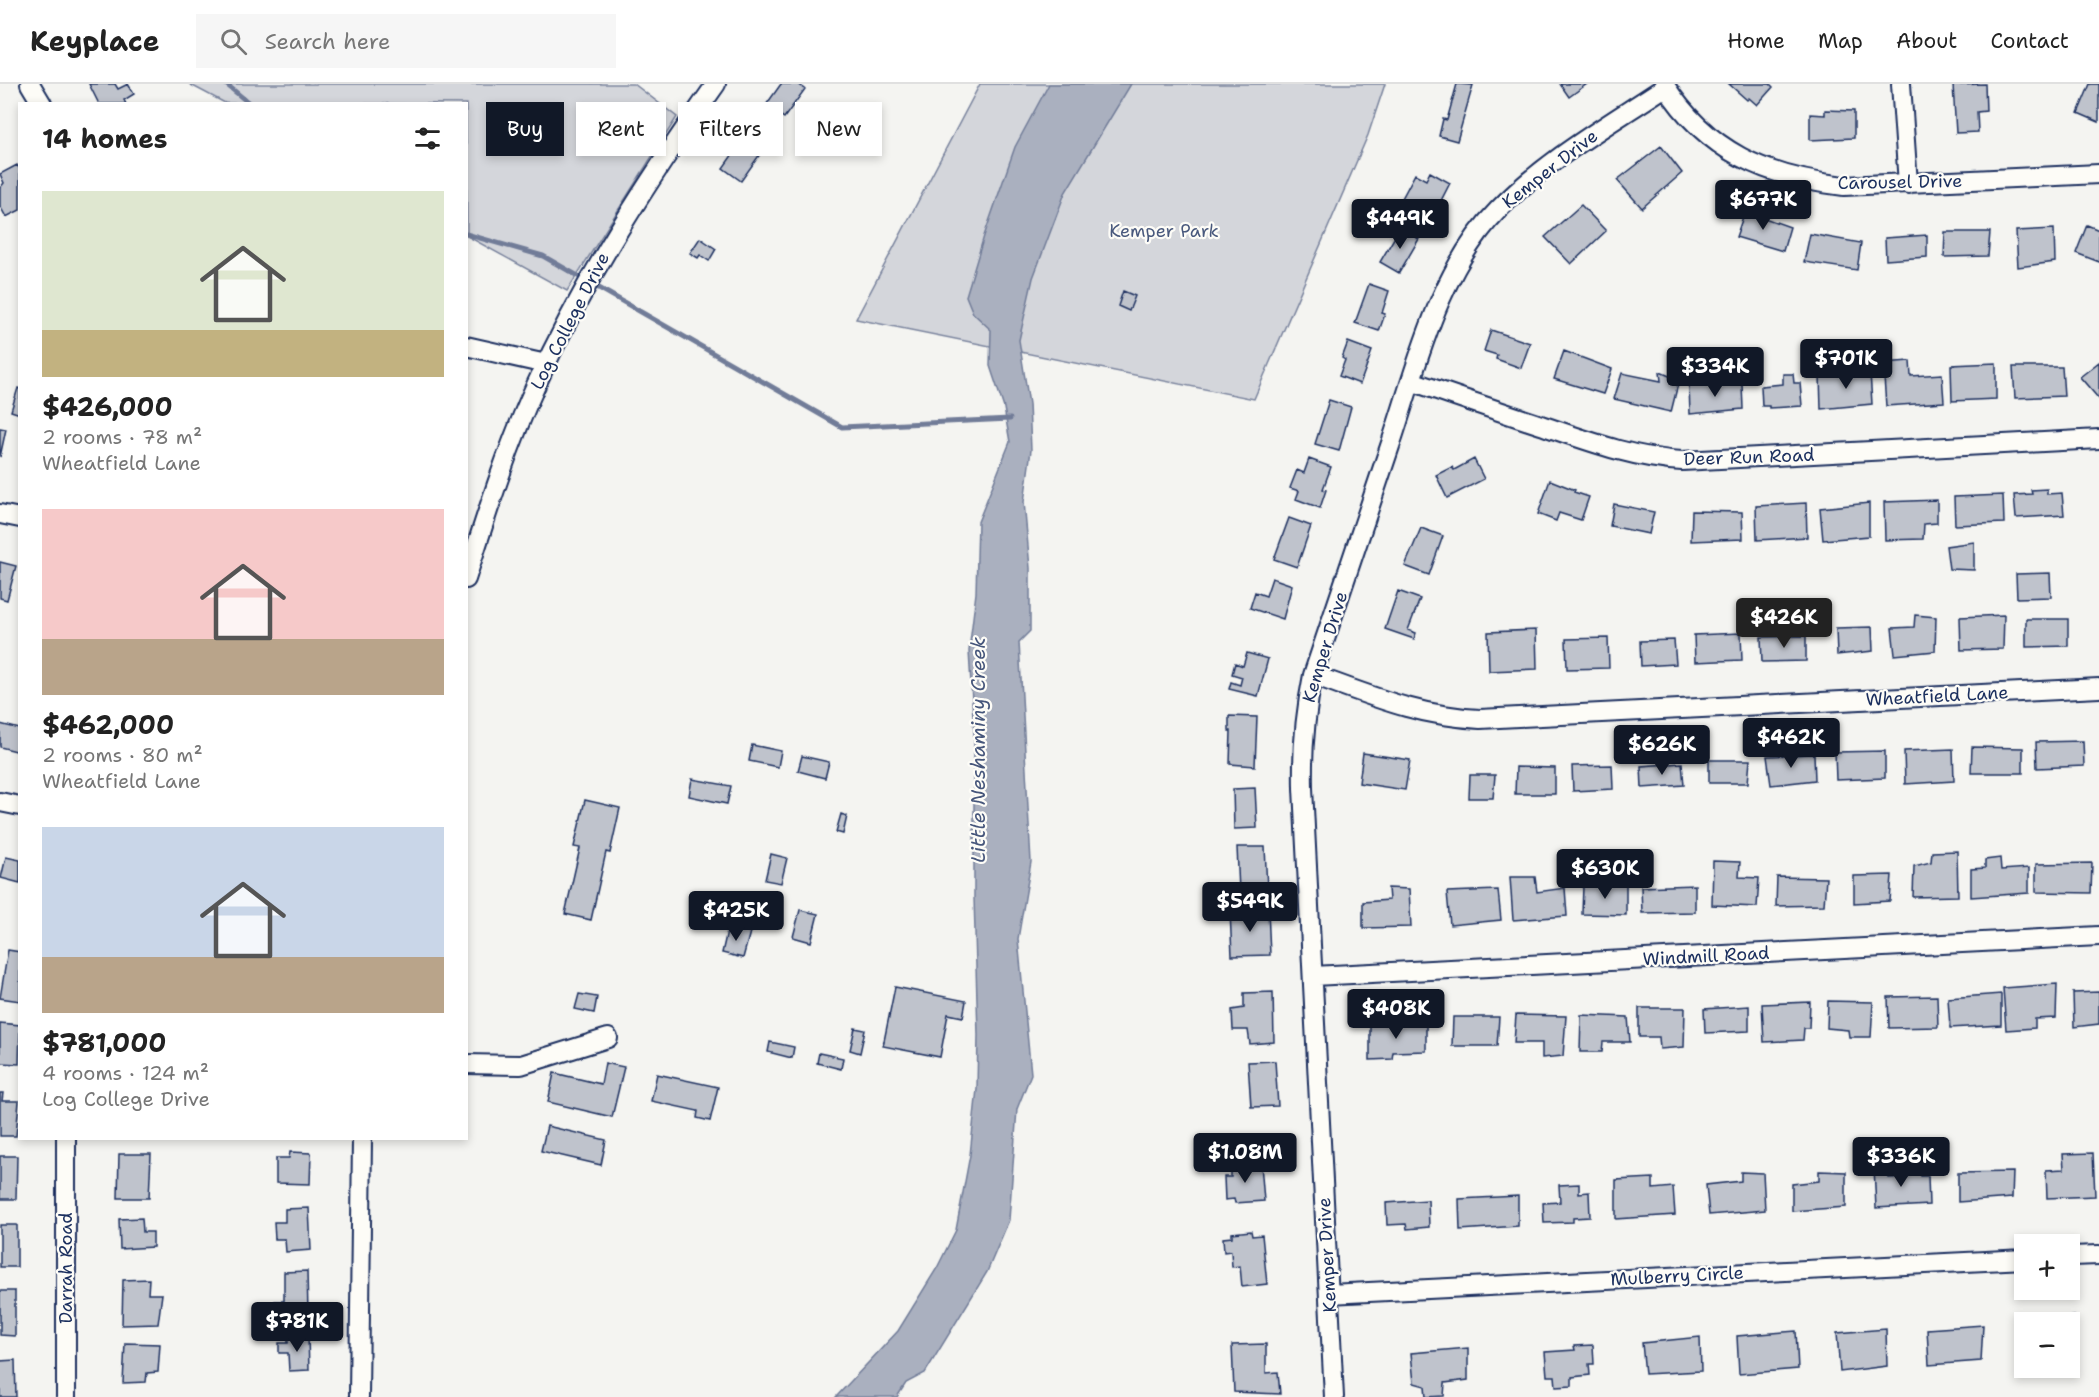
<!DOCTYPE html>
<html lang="en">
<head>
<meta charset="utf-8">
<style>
	:root { --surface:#fff; --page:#f6f6f6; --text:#222; --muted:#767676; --line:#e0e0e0; --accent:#111827 }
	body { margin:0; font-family:"Shantell Sans",sans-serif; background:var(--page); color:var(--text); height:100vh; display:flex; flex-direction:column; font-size:22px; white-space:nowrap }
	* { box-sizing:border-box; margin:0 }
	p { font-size:20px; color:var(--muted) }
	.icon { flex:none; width:33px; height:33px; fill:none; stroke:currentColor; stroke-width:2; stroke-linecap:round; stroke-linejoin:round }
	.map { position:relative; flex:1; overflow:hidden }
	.sheet { position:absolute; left:18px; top:18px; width:450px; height:1038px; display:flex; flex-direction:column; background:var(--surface); border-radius:0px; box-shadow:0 3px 9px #0003 }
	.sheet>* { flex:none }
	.top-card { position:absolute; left:486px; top:18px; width:570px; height:54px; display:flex; gap:12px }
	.fabs { position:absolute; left:2014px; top:1150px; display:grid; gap:12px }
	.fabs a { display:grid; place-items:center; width:66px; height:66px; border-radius:0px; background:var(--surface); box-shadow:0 3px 9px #0003; font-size:30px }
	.price { position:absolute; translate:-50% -51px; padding:0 14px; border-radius:6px; background:var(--accent); color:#fff; font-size:20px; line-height:39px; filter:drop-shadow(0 2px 3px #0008) }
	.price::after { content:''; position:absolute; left:50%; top:36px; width:18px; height:14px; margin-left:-9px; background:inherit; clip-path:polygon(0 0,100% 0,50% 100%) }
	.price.active { background:#222; color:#fff }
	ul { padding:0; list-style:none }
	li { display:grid; align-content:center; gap:12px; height:318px; padding:0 24px }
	li span { display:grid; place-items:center; height:186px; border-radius:0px; color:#555 }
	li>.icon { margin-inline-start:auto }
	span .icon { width:108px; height:108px; fill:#fffc; stroke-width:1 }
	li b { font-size:26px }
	h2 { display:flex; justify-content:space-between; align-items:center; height:72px; padding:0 24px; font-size:26px }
	.pill { padding:0 21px; border-radius:0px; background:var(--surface); box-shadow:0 3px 9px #0003; font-size:21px; line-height:54px }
	.pill.active { background:var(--accent); color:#fff }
	header { display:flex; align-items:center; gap:36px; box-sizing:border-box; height:84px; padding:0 30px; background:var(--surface); border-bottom:2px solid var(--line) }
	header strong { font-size:28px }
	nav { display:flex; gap:33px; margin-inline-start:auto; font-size:21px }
	.search { width:420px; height:54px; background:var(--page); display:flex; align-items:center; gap:15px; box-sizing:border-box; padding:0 21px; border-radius:0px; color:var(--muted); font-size:22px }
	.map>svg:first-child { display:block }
	.green { fill:#d4d6db; stroke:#78829c; stroke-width:1.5 }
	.water { fill:#aab0bf; stroke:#717c98; stroke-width:1.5 }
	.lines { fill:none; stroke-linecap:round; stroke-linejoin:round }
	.stream { stroke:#717c98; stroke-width:5 }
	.building { fill:#bfc3cc; stroke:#1b2f5e; stroke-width:1.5 }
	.street-casing { stroke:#1b2f5e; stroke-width:22 }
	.street { stroke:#fdfcf7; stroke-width:18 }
	.labels { text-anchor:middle; stroke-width:4.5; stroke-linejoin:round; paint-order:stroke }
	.street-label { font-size:18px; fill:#1b2f5e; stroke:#fdfcf7 }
	.park-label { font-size:18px; fill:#49597d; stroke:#fdfcf7 }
	.water-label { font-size:20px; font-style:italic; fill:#46567b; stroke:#fdfcf7 }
</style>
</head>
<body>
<header>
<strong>Keyplace</strong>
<div class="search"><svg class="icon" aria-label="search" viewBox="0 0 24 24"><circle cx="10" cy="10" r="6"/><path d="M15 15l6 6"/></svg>Search here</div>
<nav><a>Home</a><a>Map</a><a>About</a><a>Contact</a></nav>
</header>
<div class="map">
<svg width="2099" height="1313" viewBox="0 0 2099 1313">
	<rect width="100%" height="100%" fill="#f4f4f1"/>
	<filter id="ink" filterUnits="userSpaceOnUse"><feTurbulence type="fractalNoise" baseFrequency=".0167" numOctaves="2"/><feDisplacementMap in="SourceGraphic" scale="12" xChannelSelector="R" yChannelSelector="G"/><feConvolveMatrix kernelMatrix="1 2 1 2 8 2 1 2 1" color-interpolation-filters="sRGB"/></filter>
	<g filter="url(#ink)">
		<path class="green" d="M189,0H634L677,33L567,207L467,152L466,20L225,19Z
			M980,0H1385L1368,51L1254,315L856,235Z"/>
		<path class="water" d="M1049,0H1131L1065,109L1033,194L1019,256L1029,320L1031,366L1024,418L1030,484V547L1019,558L1031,778L1018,855L1031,990L1017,1025L1009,1136L987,1188L925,1289L906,1299L897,1313H836L898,1247L937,1184L956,1146L970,1071L977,1005L978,951L974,813V650L969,567L976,509L978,438L1010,358L1004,324L990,282L991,246L973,229L966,212L984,152L1015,63Z"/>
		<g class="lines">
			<path class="stream" d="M226,0L250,20
				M466,150L543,172L842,343L1010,335"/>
		</g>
		<path class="building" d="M89,0H115L118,5L128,0L134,10L124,16L126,20H99Z
			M781,0H798L805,5L784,34L766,21Z
			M1457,0L1473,1L1457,57L1439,52L1443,35L1447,36Z
			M1560,0H1587L1569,13Z
			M1729,0H1770L1773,3L1757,21L1749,14L1747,16Z
			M1985,0L1986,27L1977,28L1978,48L1956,49L1953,1Z
			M2090,0H2099V38L2078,29Z
			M1825,26L1854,27V54L1810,56V30L1825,31Z
			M745,53L763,66L741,97L723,84Z
			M1661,62L1682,89L1642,124L1617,96Z
			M17,81L20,85V126L6,133L0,122V104L4,99L0,90Z
			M1430,88L1450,99L1429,140L1408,129L1409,126L1399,120L1415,90L1426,96Z
			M1581,121L1606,147L1571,180L1545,153Z
			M1745,127L1790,143L1783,167L1736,153Z
			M2087,141L2099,146V178L2076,169Z
			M1400,144L1419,155L1399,189L1380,178Z
			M2054,145L2055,178L2018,183L2016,147Z
			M1945,148H1990L1988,172L1944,173Z
			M1810,150L1861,159L1857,186L1804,178Z
			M1927,151V173L1886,176L1885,154Z
			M700,154L716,165L709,177L700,171L698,174L690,169Z
			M1369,200L1389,207L1382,229L1385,230L1379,247L1355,239Z
			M1123,207L1135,212L1129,227L1118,222Z
			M1491,246L1530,259L1521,284L1496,275L1497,271L1484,267Z
			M1348,258L1372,267L1360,300L1339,292L1345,276L1342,274Z
			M1564,267L1612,285L1603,310L1554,295Z
			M1910,277L1911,292L1942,290L1944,318L1886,322L1883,279Z
			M2099,278V315L2080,293Z
			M1996,279V315L1952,317L1951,281Z
			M2013,283H2062L2064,312L2015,314Z
			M1660,288L1679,296L1671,328L1614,315L1622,289L1661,297Z
			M1870,288L1872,320L1821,325L1820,291Z
			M1783,290H1793L1794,299H1800L1802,322L1769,324V322H1762L1761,302L1783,300Z
			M1742,300L1743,325L1690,330L1689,301Z
			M18,304L20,305V330L11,327Z
			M1329,316L1351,323L1339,367L1315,360Z
			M0,344L6,345L0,373Z
			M1309,375L1331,383L1323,405L1326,406L1320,424L1296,415L1299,407L1290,404L1297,386L1304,389Z
			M1474,375L1484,395L1447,414L1436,391L1452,383L1454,386Z
			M1550,396L1575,406L1574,408L1589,413L1581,436L1559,429L1556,437L1538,430Z
			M2047,405V410L2062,409L2064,431L2016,434L2014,411L2032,410L2031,406Z
			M2003,411L2004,439L1955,441L1954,413Z
			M1937,416V439L1924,440L1923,455L1885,456L1884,418Z
			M1806,419L1807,453L1757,456L1756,422Z
			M1869,419V452L1823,456L1820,424Z
			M1614,420L1654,428L1649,450L1610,442Z
			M1692,427L1742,428L1743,455L1691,457Z
			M1289,434L1311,442L1297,483L1274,475Z
			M1421,444L1443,452L1429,491L1405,482Z
			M1974,458V486L1949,485L1946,462Z
			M0,478L16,482L7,516L0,514Z
			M2050,489L2051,513L2017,514L2016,490Z
			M1272,494L1292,501L1283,535L1250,524L1255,508L1266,512Z
			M1398,507L1420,515L1408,546L1416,549L1414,555L1385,545Z
			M1915,531L1936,533L1935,567L1895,571L1892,544L1914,543Z
			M2004,531L2003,565L1961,566L1960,533Z
			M2026,535H2068V562L2026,563Z
			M1872,543L1873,567L1837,571L1836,544Z
			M1536,546L1537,585L1489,587L1488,548Z
			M1741,549L1742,576L1695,578L1694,551Z
			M1806,552V577L1762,578L1761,553Z
			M1608,554L1609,584L1567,585L1566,555Z
			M1674,556L1676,580L1641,582L1640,557Z
			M1247,569L1268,575L1258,612L1229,605L1231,598L1240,601L1242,593L1232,590L1235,579L1243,582Z
			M1229,632L1257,633L1255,682L1230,680L1231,647H1229Z
			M0,640L20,645V668L0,663Z
			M2083,657L2084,682L2037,684L2036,658Z
			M752,661L781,667L778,683L749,677Z
			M1972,663L2023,664V689H1971Z
			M1953,665L1954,697L1905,700L1904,667Z
			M1885,667V694L1836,696L1835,668Z
			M1363,669L1410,676L1405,706L1359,699Z
			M1814,670L1815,696L1771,701L1767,672Z
			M802,672L829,678L825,694L798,687Z
			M1709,676H1750L1748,699H1709Z
			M1682,679L1684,701L1642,704L1641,682Z
			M1612,681L1613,705L1573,707L1572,682Z
			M1516,683L1555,684V710H1515Z
			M1470,691H1495L1493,714H1469Z
			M692,695L731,702L727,720L689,712Z
			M1255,704L1257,744L1234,745L1233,705Z
			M585,716L620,724L610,769L606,768L591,836L565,830L580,764L574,763Z
			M841,730L847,732L843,750L836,748Z
			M1237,763H1265L1267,805L1239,807Z
			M1957,767L1958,812L1913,813L1914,782L1931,778L1932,768Z
			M771,770L787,774L781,799L765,796Z
			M6,773L20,776V799L1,794Z
			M2000,774L2001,786L2029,784V809L1971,813V785L1985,784V776Z
			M1713,777L1740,778L1739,793L1759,794L1757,823L1712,821Z
			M2092,779L2091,809L2036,808V780Z
			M1892,791L1890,817L1854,819V792Z
			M1510,793H1535L1537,808L1565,804L1567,832L1513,836Z
			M1777,793L1826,794L1824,821L1776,822Z
			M1626,799V831L1582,830L1583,802Z
			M1695,801V828L1642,829L1641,803Z
			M1388,804L1409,805L1411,843L1363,844V818L1389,816Z
			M1498,806L1501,836L1450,841L1447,808Z
			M1268,825L1270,871L1232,872L1230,827Z
			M800,826L818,830L811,858L793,853Z
			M728,843L750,848L743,874L722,869Z
			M8,866L20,868V917L0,914Z
			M2057,900L2056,934L2035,935V944L2006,946L2003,904Z
			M895,903L966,917L963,933L948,930L940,973L883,962Z
			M1273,908L1274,958L1250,960L1248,946H1233L1232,926L1244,924V909Z
			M2099,908V940L2074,943L2073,909Z
			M579,910L597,913L594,929L575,925Z
			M2001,910V941L1950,944L1948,914Z
			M1937,912L1938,943L1889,944L1888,913Z
			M1828,917L1873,918L1871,953H1849L1848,946L1827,944Z
			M1810,918L1809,944H1804L1803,956L1764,958L1762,920Z
			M1749,922V947L1705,949L1704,925Z
			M1639,924H1685L1684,963L1660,965L1659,953H1639Z
			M1516,931L1566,932L1563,972L1542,974V959H1514Z
			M1581,931L1628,933L1630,958H1603L1602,968H1580Z
			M1453,933H1499L1497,962H1452Z
			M0,939L20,941L19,980L0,979Z
			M1370,940H1426V967L1393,968L1392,975L1370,976Z
			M855,944L865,946L860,969L850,966Z
			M770,958L794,963L792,974L768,968Z
			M819,969L843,974L841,985L817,979Z
			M1275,977L1278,1022L1251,1023L1248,978Z
			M605,979L624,983L612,1033L548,1018L554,989L601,1000Z
			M657,990L718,1003L710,1037L697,1034L698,1027L651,1017Z
			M0,1009H3L2,1017H19L16,1052H0Z
			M547,1042L606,1056L601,1081L541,1067Z
			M290,1068L311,1069L310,1100L276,1099V1074H289Z
			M2093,1069L2095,1112L2047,1114L2046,1086L2064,1085L2063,1070Z
			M119,1070H151L149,1114H118Z
			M0,1072H17L16,1115H0Z
			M1261,1080L1264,1117L1235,1119L1234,1115L1225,1116L1224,1093H1231V1083Z
			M1907,1081H1920L1921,1092H1928L1929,1121L1876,1124L1874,1083H1889V1094L1908,1093Z
			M1819,1087L1846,1088V1123L1792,1127V1100L1819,1097Z
			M1741,1088L1763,1089L1765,1126L1709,1131L1706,1101L1741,1097Z
			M2013,1088L2012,1114L1958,1118V1089Z
			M1653,1094V1105L1673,1103L1675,1131L1616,1135V1096Z
			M1579,1100V1109L1589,1108L1590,1133L1573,1134V1138L1544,1139L1543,1119L1560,1118L1559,1101Z
			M1518,1112V1142L1460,1146L1459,1115Z
			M1428,1116L1429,1143L1407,1145L1406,1140L1387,1141L1386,1119Z
			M309,1124L311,1166L286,1168L285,1155H275L274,1138H285V1125Z
			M142,1134L143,1148H153V1163L120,1165L119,1135Z
			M0,1141H17V1183H0Z
			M1251,1147L1252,1152L1262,1151L1267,1200L1242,1203L1240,1182L1232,1183L1231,1167L1224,1168L1223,1154L1232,1153V1149Z
			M307,1187L308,1230H275V1217H284V1188Z
			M149,1195L148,1210H162L158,1240L122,1241L123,1196Z
			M0,1207H15V1252L0,1251Z
			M2074,1232L2078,1261L2070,1262V1239H2028Z
			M1983,1241L1981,1277L1929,1281L1927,1245Z
			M1886,1245L1887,1282L1840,1288L1837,1249Z
			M1796,1247L1798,1285L1739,1290L1737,1252Z
			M288,1252H308L309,1286L289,1287L288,1269H279V1259H288Z
			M1700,1253L1701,1287L1645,1290L1642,1259Z
			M125,1259L160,1260L158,1288L147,1289L146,1298L123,1299Z
			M1266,1260V1289L1278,1288L1280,1310L1234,1308L1232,1261Z
			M1593,1261L1594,1280H1589L1590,1291L1572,1293V1302L1556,1303L1555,1292H1547L1545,1268L1575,1266L1574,1262Z
			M1468,1264V1296L1445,1299L1444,1312L1426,1313L1425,1302L1414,1299L1411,1269Z
			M15,1276L16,1313H0V1277Z"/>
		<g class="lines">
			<g class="street-casing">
				<path id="street" d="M30,0L42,20
					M1664,0C1707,68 1766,93 1844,102L2099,90
					M1901,0L1908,100
					M466,262L546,280
					M1411,297C1455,312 1498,327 1541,341C1588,357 1633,374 1682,377L2099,355
					M0,430L20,434
					M466,495C487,429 507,364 536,301C585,194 648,96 716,0
					M1313,591C1372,612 1417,632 1480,635L2099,604
					M0,718L20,722
					M1313,892L2099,852
					M466,980L521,981L608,954
					M2070,1172L2099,1171
					M1329,1210L2025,1175
					M66,1313V1054
					M359,1313L362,1054
					M1334,1313L1303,704C1302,664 1305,630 1313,591C1339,513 1365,436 1391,359C1417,281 1439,186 1498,126C1546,76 1608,41 1665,3"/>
			</g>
			<use href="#street" class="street"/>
		</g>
	</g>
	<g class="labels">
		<g class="street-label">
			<text transform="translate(1550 85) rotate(-38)" y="6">Kemper Drive</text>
			<text transform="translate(1900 98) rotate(-1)" y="6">Carousel Drive</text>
			<text transform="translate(570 237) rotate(-63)" y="6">Log College Drive</text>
			<text transform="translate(1749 373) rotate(-2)" y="6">Deer Run Road</text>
			<text transform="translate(1325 563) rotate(-73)" y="6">Kemper Drive</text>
			<text transform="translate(1937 612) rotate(-3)" y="6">Wheatfield Lane</text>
			<text transform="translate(1706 872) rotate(-3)" y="6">Windmill Road</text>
			<text transform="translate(1327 1171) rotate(-93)" y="6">Kemper Drive</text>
			<text transform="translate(66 1184) rotate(-90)" y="6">Darrah Road</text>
			<text transform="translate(1677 1192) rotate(-3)" y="6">Mulberry Circle</text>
		</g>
		<g class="park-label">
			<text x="1164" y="153">Kemper Park</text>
		</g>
		<g class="water-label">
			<text transform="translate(978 666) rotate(-90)" y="7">Little Neshaminy Creek</text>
		</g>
	</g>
</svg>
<div class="fabs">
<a>+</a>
<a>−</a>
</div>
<b class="price" style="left:1763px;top:147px">$677K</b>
<b class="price" style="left:1400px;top:166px">$449K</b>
<b class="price" style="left:1846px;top:306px">$701K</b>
<b class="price" style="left:1715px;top:314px">$334K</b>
<b class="price active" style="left:1784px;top:565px">$426K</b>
<b class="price" style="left:1791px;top:685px">$462K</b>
<b class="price" style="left:1662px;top:692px">$626K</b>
<b class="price" style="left:1605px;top:816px">$630K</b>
<b class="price" style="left:1250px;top:849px">$549K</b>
<b class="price" style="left:736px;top:858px">$425K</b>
<b class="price" style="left:1396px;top:956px">$408K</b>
<b class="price" style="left:1245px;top:1100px">$1.08M</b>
<b class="price" style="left:1901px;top:1104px">$336K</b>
<b class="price" style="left:297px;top:1269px">$781K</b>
<div class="top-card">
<a class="pill active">Buy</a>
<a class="pill">Rent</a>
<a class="pill">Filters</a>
<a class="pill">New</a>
</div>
<section class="sheet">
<h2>14 homes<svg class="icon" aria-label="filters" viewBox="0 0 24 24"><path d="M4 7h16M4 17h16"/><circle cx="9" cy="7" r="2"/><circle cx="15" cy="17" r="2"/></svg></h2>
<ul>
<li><span style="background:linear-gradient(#dfe7d0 75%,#c2b280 0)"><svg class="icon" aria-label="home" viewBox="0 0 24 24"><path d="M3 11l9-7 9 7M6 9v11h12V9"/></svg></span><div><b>$426,000</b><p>2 rooms · 78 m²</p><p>Wheatfield Lane</p></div></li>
<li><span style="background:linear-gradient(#f6c9c9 70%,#b9a48a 0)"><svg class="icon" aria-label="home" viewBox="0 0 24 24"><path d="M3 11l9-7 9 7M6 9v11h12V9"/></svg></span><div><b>$462,000</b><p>2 rooms · 80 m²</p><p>Wheatfield Lane</p></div></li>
<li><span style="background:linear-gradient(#c9d6e8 70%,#b9a48a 0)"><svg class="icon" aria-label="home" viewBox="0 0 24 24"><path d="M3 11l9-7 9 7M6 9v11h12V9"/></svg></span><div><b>$781,000</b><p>4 rooms · 124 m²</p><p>Log College Drive</p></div></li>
</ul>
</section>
</div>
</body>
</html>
